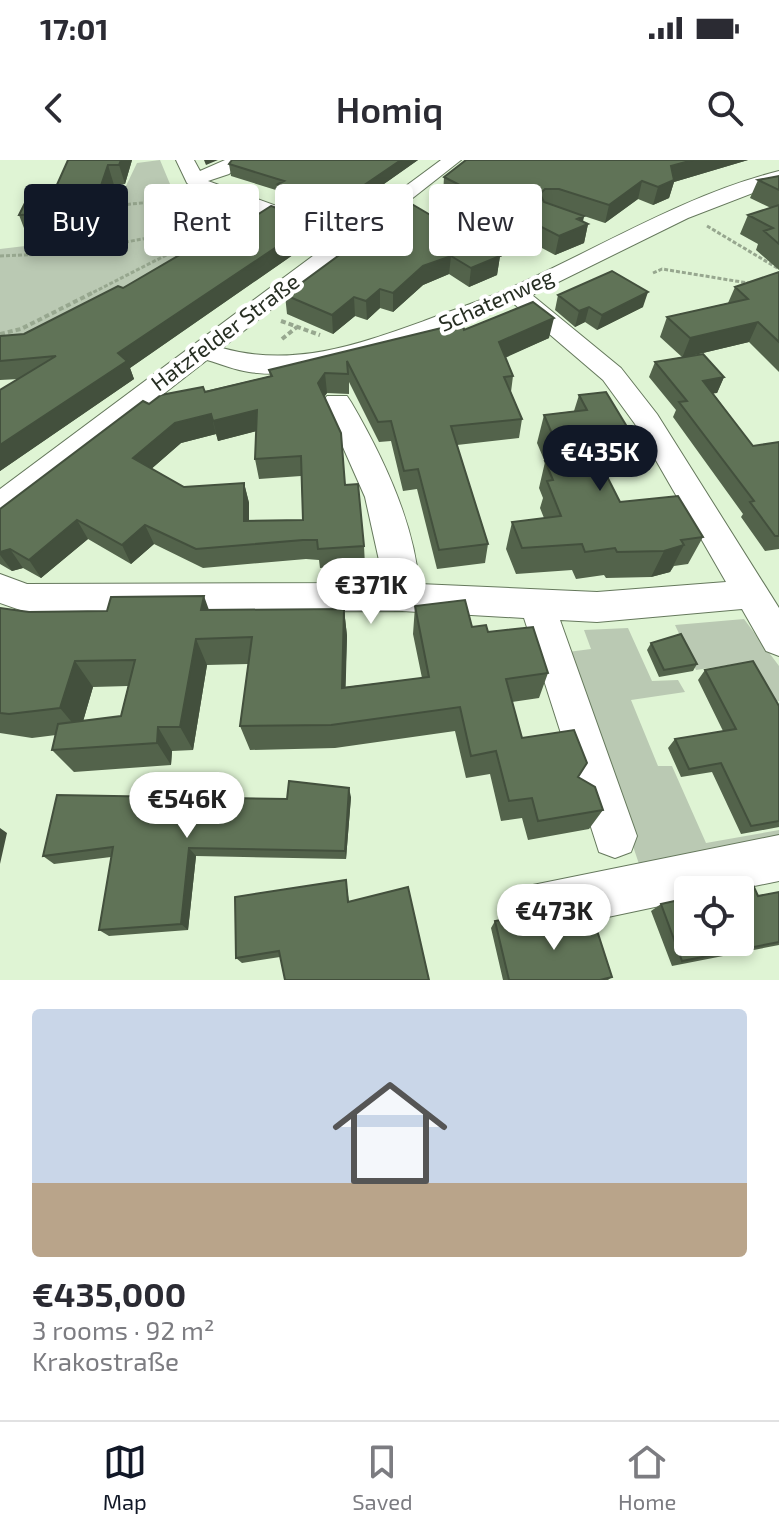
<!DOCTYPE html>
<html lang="en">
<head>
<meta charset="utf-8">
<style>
	:root { --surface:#fff; --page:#f2f2f3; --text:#2b2b33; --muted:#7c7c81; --line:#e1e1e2; --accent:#111827 }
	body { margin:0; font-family:"Exo 2",sans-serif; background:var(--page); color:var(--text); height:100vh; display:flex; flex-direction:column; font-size:30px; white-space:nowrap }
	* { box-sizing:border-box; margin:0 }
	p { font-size:26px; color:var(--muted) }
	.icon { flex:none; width:44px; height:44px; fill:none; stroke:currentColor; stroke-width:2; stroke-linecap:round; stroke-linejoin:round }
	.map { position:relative; height:820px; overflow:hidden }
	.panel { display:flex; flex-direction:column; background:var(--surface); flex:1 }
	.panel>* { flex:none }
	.top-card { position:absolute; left:24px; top:24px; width:732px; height:72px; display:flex; gap:16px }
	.tools { position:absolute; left:674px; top:716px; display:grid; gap:16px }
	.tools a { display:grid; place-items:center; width:80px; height:80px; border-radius:8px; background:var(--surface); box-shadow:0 4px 12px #0003; font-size:40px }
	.price { position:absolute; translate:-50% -68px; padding:0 18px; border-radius:28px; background:#fff; color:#222; font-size:26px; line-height:52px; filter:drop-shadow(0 2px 4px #0008) }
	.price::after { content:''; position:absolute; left:50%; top:48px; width:24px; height:18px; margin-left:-12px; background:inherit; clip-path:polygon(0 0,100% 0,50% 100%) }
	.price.current { background:var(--accent); color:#fff }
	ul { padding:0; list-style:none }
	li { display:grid; align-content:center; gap:16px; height:424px; padding:0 32px }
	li+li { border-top:2px solid var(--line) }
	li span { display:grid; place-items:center; height:248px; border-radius:8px; color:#555 }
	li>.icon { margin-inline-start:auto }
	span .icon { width:144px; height:144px; fill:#fffc; stroke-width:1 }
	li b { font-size:34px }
	.pill { padding:0 28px; border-radius:8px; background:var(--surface); box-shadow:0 4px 12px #0003; font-size:28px; line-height:72px }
	.pill.current { background:var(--accent); color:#fff }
	.status { display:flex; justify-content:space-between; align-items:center; height:56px; padding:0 40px; background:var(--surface); direction:ltr }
	.status svg { height:22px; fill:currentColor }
	header { display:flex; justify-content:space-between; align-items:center; height:104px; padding:0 32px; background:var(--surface); font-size:36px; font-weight:600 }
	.tab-bar { display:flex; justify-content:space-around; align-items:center; height:112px; border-top:2px solid var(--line); background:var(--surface); font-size:22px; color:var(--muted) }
	.tab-bar a { display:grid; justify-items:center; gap:4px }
	.tab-bar .current { color:var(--accent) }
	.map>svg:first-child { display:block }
	.green { fill:#bac9b3 }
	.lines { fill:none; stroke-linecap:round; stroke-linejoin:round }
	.minor-casing { stroke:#65785c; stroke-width:2 }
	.path-far1 { stroke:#97a78f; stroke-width:3; stroke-dasharray:4 2; stroke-linecap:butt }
	.path { stroke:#97a78f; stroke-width:4; stroke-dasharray:5 3; stroke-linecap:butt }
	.minor { fill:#fff; fill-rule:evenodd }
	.wall { fill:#53634b; fill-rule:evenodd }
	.shaded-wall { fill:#43503d }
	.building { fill:#607357; stroke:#43503d; stroke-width:2; fill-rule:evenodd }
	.labels { text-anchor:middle; stroke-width:8; stroke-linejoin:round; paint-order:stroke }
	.far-street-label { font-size:22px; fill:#262e22; stroke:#fff }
</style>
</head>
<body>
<div class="status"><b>17:01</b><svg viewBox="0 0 49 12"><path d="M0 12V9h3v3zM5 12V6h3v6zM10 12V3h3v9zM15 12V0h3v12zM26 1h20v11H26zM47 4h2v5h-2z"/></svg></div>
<header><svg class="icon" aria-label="back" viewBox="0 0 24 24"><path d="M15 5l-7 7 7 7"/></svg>Homiq<svg class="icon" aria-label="search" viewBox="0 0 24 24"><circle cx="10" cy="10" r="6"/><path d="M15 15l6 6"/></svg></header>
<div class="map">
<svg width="779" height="820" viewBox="0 0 779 820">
	<rect width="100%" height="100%" fill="#dff4d4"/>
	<path class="green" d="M160,0L170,24L186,35L198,30L207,34L202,37L239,53L245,50L267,58L0,194V89L109,76L115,50L126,48L124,30L137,3Z
		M744,459L779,506V541L766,543L741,503L696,510L675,465Z
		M628,468L652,521L678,520L685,532L631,540L658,606H672L706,683L779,670V689L643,716L568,492L591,489L584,470Z"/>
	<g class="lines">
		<g class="minor-casing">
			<path id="minor" d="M176,0H194L200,11L225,0H245L229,14L208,21L345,71L441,0H461L222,188C293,208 357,185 424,161C452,150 482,141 510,128C598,89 684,35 779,11V23L688,58L532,135L621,208L657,254L779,448V496L766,491L742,449L597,462L560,460L637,676L631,692L615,698L599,692L524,458L402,451L26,452L0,443V414L27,424L384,423L365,337L323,242L327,236H347L351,242C382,295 414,361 419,424L597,432L726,422L635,264L603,220L513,143C434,173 334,224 249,212C235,210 221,204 207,200L11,353L0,356V329L333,81L201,33L187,23Z
				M779,675V721L735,730H688V740L523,775L506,768L499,751L506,734L523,727Z"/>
		</g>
		<path class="path-far1" d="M121,45L183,39
			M707,66L779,109
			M192,70L212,62
			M0,96L66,93L175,73H208L215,53
			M653,113L662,109L754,124
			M88,135L233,61"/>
		<path class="path" d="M281,161L320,175
			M0,174L21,169L92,133
			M282,179L297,167"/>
		<use href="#minor" class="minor"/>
	</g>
	<path class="wall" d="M68,0H132L125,24L114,25L99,72L27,76L19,55L56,27Z
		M232,0H418L330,62L287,47L286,39L280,37L279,31L231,16L229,4Z
		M466,0H748L674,22L669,38L653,45L638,39L605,63L584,56L583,62L588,64L584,83L555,95L443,35L444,17Z
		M779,16V110L756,90L758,84L740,74L748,55L771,48L750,38L758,20Z
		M410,43L500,96L497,115L469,127L449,114L423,125L393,152L380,148L367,160L355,156L333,174L287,154L285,135Z
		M308,59L309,64H311L313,81L130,208L134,219L0,311V230L19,219L0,220V176L24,174L123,128L232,71Z
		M779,112V212L749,182L690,196L724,217L717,233H713L753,286L779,282V389L765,391L741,357L743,354L673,257L676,250L649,217L655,202L682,197L660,177L667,157L728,143L735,127Z
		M558,135L643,147L597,170L585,162L575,167L555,150Z
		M464,170L549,178L505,197L513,216L511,232L522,259L519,278L457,285L488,384L485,403L437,409L417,329L403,331L391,281L379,282L349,222V234L327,233L324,237L345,325L364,386L365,405L320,408L319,400L306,399L203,408L154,384L131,404L88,379L41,418L23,408L12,411L0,404V349L149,244L270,216L269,210ZM256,271L255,299L259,319L301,316L303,360L249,361V343L244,323L184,327L151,309L181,283L216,274L218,281Z
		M579,235L622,302L601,306L620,342L703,377L688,404L674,406L670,412L651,417L606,418L604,415L576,419L572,410L516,414L506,389L512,362L544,358L540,348L543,338L539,328L545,302L537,283L544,255L574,251Z
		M415,446L488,472L548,513L539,538L512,542L522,578L579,617L603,650L589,669L528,680L522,658L501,661L490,614L466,618L455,571L335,588L250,590L240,566L248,504L207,505L193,590L172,591L171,605L74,612L52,590L56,575L32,578L0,573V448L29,452L344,449L347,476L345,527L422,518L413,474ZM128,526L121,556L83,561L93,527Z
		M651,483L697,504L693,511L659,517L647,490Z
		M705,510L779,546V667L741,674L712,612L681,617L668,588L675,579L723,571L698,520Z
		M351,637L346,699L196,696L188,770L109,776L99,770L111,697L54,704L43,696L287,639Z
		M753,725L758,736L779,732V785L672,806L651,751L661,744L688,738V782H740V730H695L701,726Z
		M347,728L349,742L280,797L242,803L236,798Z
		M495,761L509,764L612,817L608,820H503L491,768Z"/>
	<path class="shaded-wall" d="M121,0H132L125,24L119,5Z
		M204,0H218L206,5Z
		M401,0H418L330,62L329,49Z
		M693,0H748L674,22L669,38L653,45L658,27L671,6Z
		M108,5L114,25L99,72L92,52Z
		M642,21L638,39L605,63L609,45Z
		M584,56L581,67L588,64L584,83L555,95L559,76L577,59Z
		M308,59L309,66L311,64L313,81L130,208L134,219L0,311V285L118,193Z
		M451,96L449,114L423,125L393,152V133L423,106Z
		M500,96L497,115L469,127L471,108Z
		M380,129V148L367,160L366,141Z
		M648,132L643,147L597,170L602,155Z
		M354,137L355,156L333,174L332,155Z
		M589,147L585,162L575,167L579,151Z
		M554,158L549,178L496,202L499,182Z
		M758,162L749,182L682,198L690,178Z
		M325,213L327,233L320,243L318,223Z
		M724,217L717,233L697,236L703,221Z
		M257,250L261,270L218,281L213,261Z
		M211,254L216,274L181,283L141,318L133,298L175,263Z
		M632,275L622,302L581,309L589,281Z
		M244,323L249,343V380L244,361Z
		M77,360L88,379L41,418L29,400Z
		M145,365L154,384L131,404L122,385Z
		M684,385L670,412L651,417L664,391Z
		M10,389L23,408L12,411L0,395V392Z
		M204,436L214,464L201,450Z
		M344,449L347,476L345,553L342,528Z
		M196,479L207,505L193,590L180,567Z
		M75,501L93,527L80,572L60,548Z
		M158,567L172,591L171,605L157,583Z
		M349,628L351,637L346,699L345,691Z
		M0,668L7,673L0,704Z
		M189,688L196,696L188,770L181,764Z"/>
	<path class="building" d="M68,0H121L119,5H108L92,52L19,55L32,29L56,27Z
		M232,0H401L329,49L286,34L294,29L278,24L284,21L229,4Z
		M466,0H693L671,6L674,20L658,27L642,21L609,45L559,29H545L540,34L544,42L584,56L577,59L588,64L559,76L444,17Z
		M779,16V30L758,20Z
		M410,43L500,96L471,108L451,96L423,106L393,133L380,129L366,141L354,137L332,155L285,135Z
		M779,45V84L764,71L773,68L748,55Z
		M271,46L308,59L304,62L311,64L118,193L127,201L0,285V230L56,196L0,201V176L24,174L118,126L123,128L224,69L232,71Z
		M612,111L648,132L602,155L589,147L579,151L558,135Z
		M779,112V182L758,162L690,178L667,157L748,139L735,127Z
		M533,142L554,158L499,182L513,216L504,217L522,259L451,266L488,384L439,390L418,309L404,311L391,261L378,262L347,201L348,214L325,213L318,223L341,273L345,325L358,324L364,386L318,389L317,380H303L196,389L145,365L122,385L77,360L29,400L10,389L0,392V349L143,241L149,244L161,235L203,227L205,232L272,216L269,210L462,163L464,170ZM257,250L255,299L301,296L303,360L244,361V323L184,327L133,298L175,263L211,254L213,261Z
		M703,194L724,217L703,221L753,286L779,282V376H775L750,342L754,341L679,242L687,241L655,202Z
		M606,232L632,275L589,281L620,342L678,336L703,377L681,380L684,385L664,391L617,392L615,388L585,392L582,384L522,388L512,362L561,356L547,321L553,320L545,301L563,299L544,255L587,250L579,235Z
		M204,436L201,450L344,449L342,528L429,517L415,446L465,440L472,467L486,465L488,472L533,467L548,513L506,519L522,578L574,570L587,603L578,617L595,627L603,650L538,661L532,638L509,641L496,591L471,596L460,547L331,565L240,566L252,477L196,479L180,567H158L157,583L52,590L58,564L121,556L135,500L75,501L60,548L9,554L0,553V448L29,452L107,451L111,437Z
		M681,474L697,504L664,510L651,483Z
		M753,501L779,546V661L751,666L721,603L689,609L675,579L736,569L705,510Z
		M289,621L349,628L345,691L189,688L181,764L99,770L113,687L43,696L57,635L287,639Z
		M346,720L348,742L408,727L429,820H285L279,791L236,798L235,737Z
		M753,725L758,736L779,732V782L682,801L661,744L688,738V782H740V730H700L701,726Z
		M593,758L612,817L600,820H509L495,761L506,759L509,764L529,772Z"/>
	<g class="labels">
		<g class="far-street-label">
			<text transform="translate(496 140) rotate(-24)" y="8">Schatenweg</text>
			<text transform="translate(225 172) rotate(-37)" y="8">Hatzfelder Straße</text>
		</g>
	</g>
</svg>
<div class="tools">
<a><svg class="icon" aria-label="locate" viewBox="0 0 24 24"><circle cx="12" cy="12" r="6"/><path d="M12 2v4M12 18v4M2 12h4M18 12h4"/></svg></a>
</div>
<b class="price current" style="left:600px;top:333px">€435K</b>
<b class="price" style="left:371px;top:466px">€371K</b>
<b class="price" style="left:187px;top:680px">€546K</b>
<b class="price" style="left:554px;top:792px">€473K</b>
<div class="top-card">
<a class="pill current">Buy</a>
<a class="pill">Rent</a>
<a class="pill">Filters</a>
<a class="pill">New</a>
</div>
</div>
<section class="panel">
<ul>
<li><span style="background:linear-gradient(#c9d6e8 70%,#b9a48a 0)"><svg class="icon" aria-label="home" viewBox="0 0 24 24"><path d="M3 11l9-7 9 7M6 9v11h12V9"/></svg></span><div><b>€435,000</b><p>3 rooms · 92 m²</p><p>Krakostraße</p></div></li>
</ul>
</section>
<nav class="tab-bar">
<a class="current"><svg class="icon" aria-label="map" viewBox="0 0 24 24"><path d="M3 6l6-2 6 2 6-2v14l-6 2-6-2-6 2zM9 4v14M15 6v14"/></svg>Map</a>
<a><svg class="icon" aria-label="saved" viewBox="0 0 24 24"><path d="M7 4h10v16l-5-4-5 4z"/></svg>Saved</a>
<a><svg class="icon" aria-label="home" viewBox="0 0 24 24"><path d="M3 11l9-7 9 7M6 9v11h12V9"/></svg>Home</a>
</nav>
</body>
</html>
